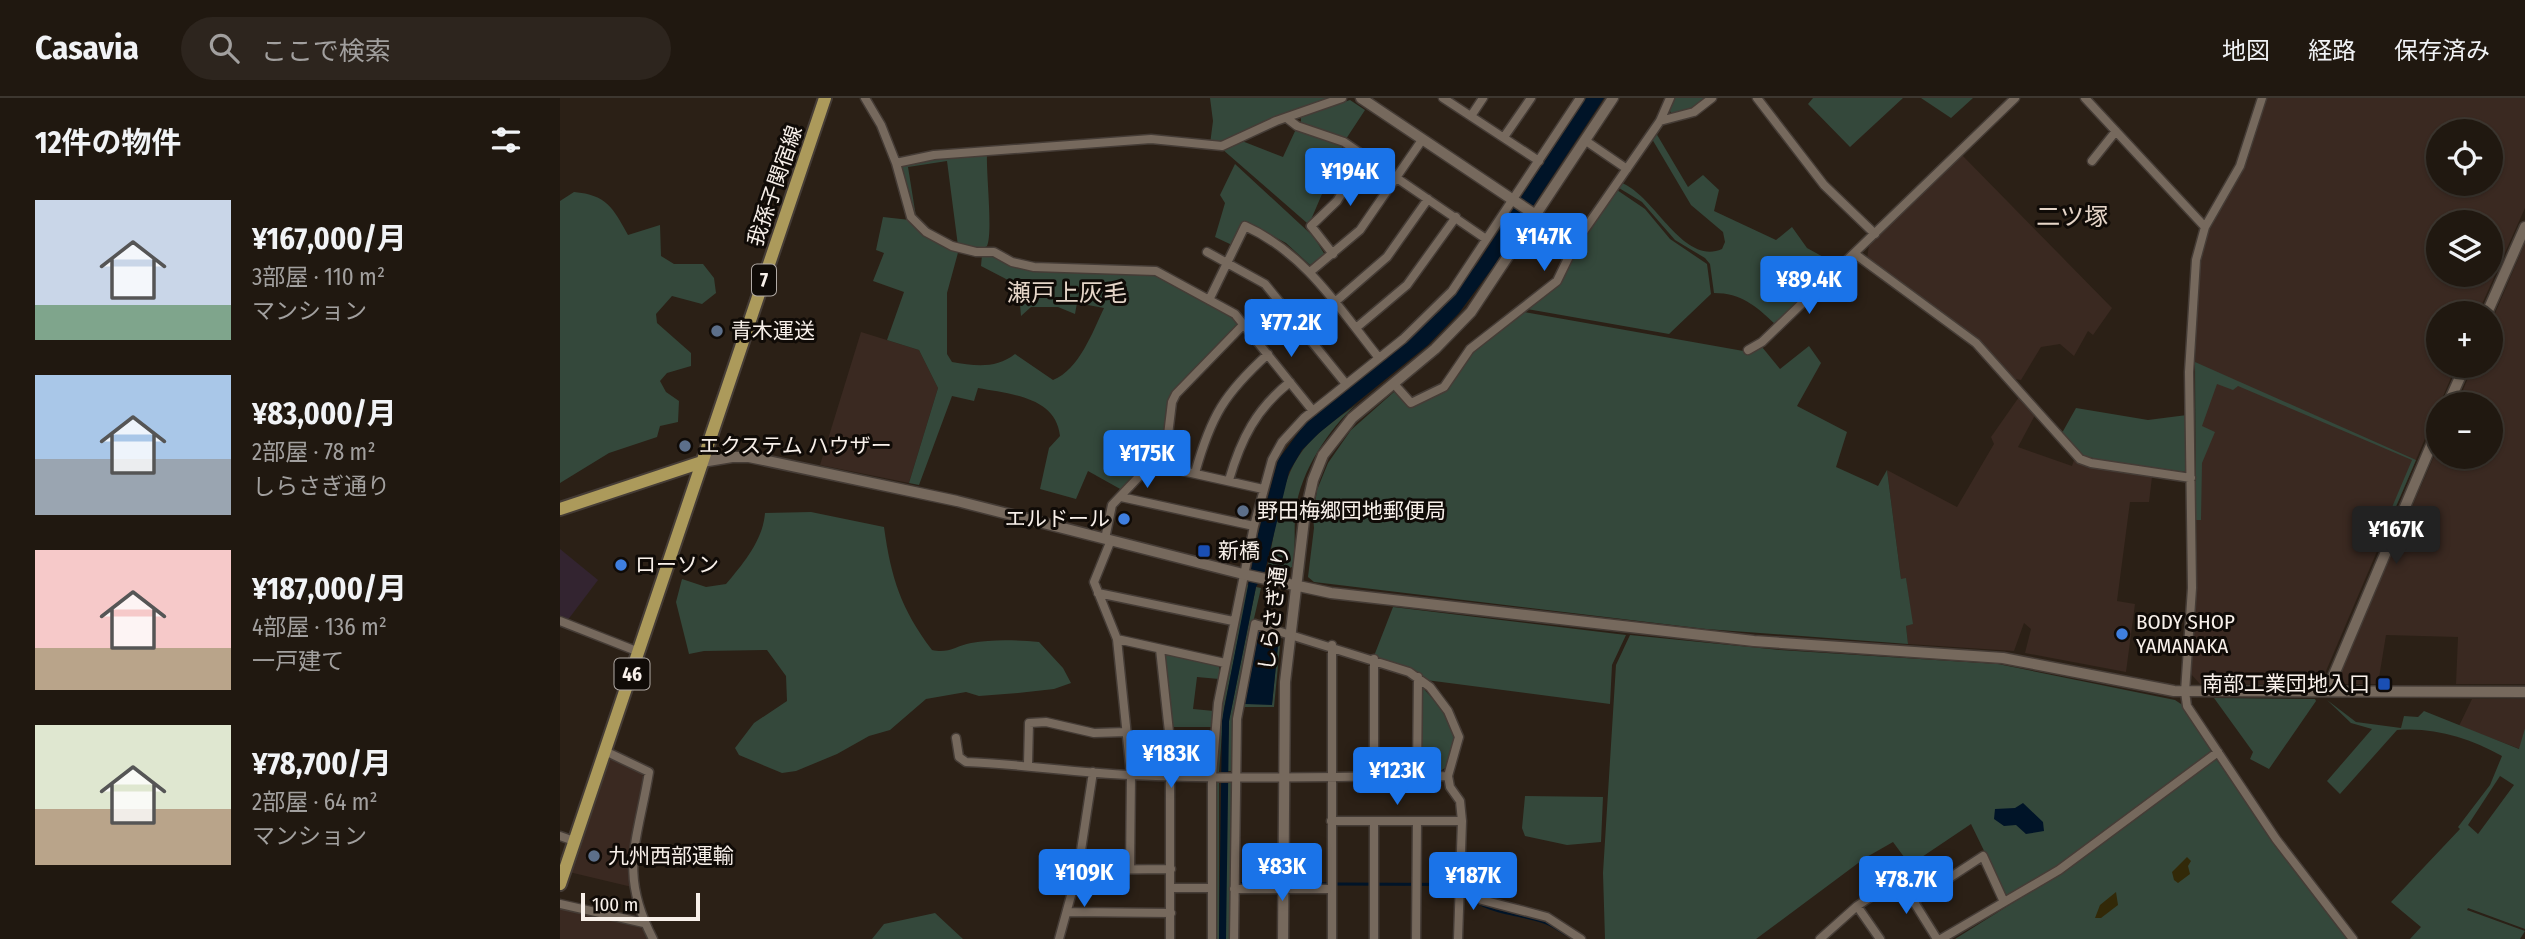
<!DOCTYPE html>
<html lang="ja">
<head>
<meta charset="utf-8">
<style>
	:root { --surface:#201810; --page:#2d251e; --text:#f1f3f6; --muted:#a2a09f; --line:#3d3730; --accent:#1a73e8 }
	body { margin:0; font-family:"Fira Sans Condensed","Noto Sans JP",sans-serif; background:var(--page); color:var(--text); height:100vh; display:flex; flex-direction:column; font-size:26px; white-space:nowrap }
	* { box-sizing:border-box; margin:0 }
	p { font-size:23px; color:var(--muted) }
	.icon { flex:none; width:38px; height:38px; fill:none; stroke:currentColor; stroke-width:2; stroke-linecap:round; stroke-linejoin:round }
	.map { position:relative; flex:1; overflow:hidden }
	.drawer { display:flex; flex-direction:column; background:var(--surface); width:560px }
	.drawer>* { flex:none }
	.buttons { position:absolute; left:1866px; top:21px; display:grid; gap:14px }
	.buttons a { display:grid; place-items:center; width:77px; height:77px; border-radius:50%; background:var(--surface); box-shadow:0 2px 5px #0004,0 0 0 2px var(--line); font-size:35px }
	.scale { position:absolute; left:21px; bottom:18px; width:119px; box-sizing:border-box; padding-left:7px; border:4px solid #f8f0ea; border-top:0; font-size:19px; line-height:24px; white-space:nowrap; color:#f8f0ea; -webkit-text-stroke:5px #100b07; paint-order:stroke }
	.price { position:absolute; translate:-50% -60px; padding:0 16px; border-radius:7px; background:var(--accent); color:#fff; font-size:23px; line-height:46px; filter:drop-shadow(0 2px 4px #0008) }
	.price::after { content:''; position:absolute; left:50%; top:42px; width:21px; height:16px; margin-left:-10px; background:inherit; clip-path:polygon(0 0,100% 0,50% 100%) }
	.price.active { background:#222; color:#fff }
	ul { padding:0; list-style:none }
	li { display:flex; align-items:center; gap:21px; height:175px; padding:0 35px }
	li span { display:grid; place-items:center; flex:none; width:196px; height:140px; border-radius:0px; color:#555 }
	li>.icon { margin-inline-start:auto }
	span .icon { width:84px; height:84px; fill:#fffc; stroke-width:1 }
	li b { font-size:30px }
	h2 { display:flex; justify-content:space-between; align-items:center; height:84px; padding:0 35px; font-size:30px }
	header { display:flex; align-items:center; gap:42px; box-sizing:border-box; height:98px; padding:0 35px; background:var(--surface); border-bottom:2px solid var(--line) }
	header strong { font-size:33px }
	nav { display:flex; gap:38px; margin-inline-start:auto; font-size:24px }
	.search { width:490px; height:63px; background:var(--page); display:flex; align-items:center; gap:18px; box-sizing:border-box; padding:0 24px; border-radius:38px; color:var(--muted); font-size:26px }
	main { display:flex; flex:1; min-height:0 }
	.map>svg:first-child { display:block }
	.industrial { fill:#3a2921; fill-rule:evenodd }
	.education { fill:#332430 }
	.green { fill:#34483b; fill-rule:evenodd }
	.sand { fill:#322908 }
	.water { fill:#001428 }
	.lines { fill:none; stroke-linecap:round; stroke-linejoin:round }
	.minor-casing { stroke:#453c36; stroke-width:11 }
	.tertiary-casing { stroke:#453c36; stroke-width:13 }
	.primary-casing { stroke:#453c36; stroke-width:16 }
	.minor { stroke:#76695d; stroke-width:8 }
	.tertiary { stroke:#76695d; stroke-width:10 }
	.primary { stroke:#ac9a5b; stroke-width:12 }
	.service-dot { fill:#5c6f8a; stroke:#100b07; stroke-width:2.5 }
	.shop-dot { fill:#3f7fe0; stroke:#100b07; stroke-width:2.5 }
	.transit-dot { fill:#1a4fb4; stroke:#100b07; stroke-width:2.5 }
	.labels { text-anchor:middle; stroke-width:6; stroke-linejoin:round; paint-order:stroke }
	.shield { fill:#100b07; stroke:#b2aba6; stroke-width:2 }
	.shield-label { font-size:19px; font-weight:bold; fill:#f8f0ea }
	.street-label { font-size:21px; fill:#f8f0ea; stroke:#100b07 }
	.poi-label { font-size:21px; fill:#f8f0ea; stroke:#100b07; text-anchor:start }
	.quarter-label { font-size:24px; fill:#e5d5c8; stroke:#100b07 }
</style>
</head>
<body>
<header>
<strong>Casavia</strong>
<div class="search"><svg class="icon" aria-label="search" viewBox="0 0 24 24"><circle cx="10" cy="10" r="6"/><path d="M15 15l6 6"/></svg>ここで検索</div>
<nav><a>地図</a><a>経路</a><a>保存済み</a></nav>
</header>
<main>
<section class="drawer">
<h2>12件の物件<svg class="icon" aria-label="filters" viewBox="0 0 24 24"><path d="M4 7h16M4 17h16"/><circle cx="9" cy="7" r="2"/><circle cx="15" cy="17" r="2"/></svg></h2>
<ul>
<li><span style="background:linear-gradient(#c9d6e8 75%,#7fa58c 0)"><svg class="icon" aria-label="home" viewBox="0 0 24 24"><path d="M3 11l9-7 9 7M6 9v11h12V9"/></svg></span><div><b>¥167,000/月</b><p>3部屋 · 110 m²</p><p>マンション</p></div></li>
<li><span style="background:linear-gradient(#a9c7e8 60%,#9aa5b1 0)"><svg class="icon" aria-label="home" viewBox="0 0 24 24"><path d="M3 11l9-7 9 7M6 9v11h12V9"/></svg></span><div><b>¥83,000/月</b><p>2部屋 · 78 m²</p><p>しらさぎ通り</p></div></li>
<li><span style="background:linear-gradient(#f6c9c9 70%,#b9a48a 0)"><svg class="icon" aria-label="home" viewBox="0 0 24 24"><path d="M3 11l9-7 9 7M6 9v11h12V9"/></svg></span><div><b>¥187,000/月</b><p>4部屋 · 136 m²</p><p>一戸建て</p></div></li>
<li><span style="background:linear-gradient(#dfe7d0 60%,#b9a48a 0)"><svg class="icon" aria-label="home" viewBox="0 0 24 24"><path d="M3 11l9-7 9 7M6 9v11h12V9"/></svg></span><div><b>¥78,700/月</b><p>2部屋 · 64 m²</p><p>マンション</p></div></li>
</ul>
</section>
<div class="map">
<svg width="1965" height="841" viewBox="0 0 1965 841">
	<rect width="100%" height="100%" fill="#2b2016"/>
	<path class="industrial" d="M1707,0H1965V110L1918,215H1878V268H1896L1763,580L1753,586H1640L1630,575L1637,463L1635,264L1640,169L1648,135L1687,64ZM1878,33H1930V86H1878ZM1878,124H1930V177H1878Z
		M1401,56L1552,210L1533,237L1528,233L1514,258L1500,246L1481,249L1461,282L1455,281L1387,218L1307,161L1309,147Z
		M1965,145V586H1896L1898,539L1826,537L1818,586H1784L1779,578L1878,349V359H1930V306H1897L1913,268H1930V227Z
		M301,234L359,252L378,290L349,385L260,367Z
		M1459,299L1475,317L1458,349L1512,368L1514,362L1527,368L1592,379L1589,404H1570L1557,503L1575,506L1566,574L1465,555L1471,531L1464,525L1454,553L1348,546L1346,528L1352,526L1346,481H1341L1327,372L1397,409L1434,346L1431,339Z
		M1912,601H1965V630L1960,651L1899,628Z
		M48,660L81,674L86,682L72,789L9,774Z
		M0,807L84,827L92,841H0Z"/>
	<path class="education" d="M0,451L38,482L7,523L0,519Z"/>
	<path class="green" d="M650,0H774L673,43L650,46L653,23Z
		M1114,0H1146L1133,10L1113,17L1109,12Z
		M1253,0H1343L1290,49L1248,6Z
		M1361,0H1413L1391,20Z
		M790,2L805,12L786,41L741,25V19Z
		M736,31L783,47L750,124L747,125L662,51L682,43L723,59Z
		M1096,35L1128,89L1143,77L1159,92L1154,113L1216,142L1232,129L1247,150L1278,167L1215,226C1196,208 1181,195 1154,195L1150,166L1145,160L1115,142L1082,104L1059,90L1062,85C1095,98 1123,168 1162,151L1165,144L1163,134L1131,107L1092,41Z
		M427,56C426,76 433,135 427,148L420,152L398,148L387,63L348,69L357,125L339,67L373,59Z
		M675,66L754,139L765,157L750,167L726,145L684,123L672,147L655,139L665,105L660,97Z
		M1057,92L1085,111L1110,141L1147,166L1151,196L1109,236L967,211L997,188L1022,143Z
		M14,94C47,97 53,110 68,137L100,127L101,158L114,166H143L154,180L156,195L142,206L112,198L96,216L97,225L131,255V268L107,275L100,283L106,294L119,303L118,324L100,328L97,339L49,355L0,385V103Z
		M323,119L350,122L399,151L387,195V256L392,264C415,268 436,271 455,256L493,282C519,272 533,233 544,210L517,205L515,216L498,209H471L461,218L460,206L467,192L421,168L422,157L428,155L458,167L589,173L670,216L678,227L608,304L606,336L591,361L562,392L528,373L516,401L480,391L489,350L500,338C496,298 449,296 418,290L414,303L392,298L359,387L349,385L378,290L359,252L327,242L344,194L313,183L324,155L316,152Z
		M964,214L1189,254L1202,249L1220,271L1249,248L1261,265L1237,308L1287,334L1276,369L1318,388L1327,372L1341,481L1346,480L1353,526L1346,528L1348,546L1146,531L754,484L748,479L754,430L753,418L757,392L768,365L791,332L835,293L850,309L887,291L912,255Z
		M1635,264L1856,362L1819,448L1816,447L1852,362L1678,288L1673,292L1657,286L1642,328L1655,334L1642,365L1641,422H1636Z
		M797,306C767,332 737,379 735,419C734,436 736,452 732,469L726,471L708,467C716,430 719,383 743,352C757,334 778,320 797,306Z
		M1516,310L1588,322L1627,317L1628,374L1569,368L1524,358L1502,335Z
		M251,414L324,429C331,480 341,511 372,552C388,556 396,548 411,545C433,541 457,542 479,544L503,570L511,585L494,591L458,595L419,598L406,594L366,601L330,632L309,638L277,656L236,673L222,675L179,657L175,650L194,625L227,603L226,578L207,552L144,553L129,556L116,504L122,481L146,489L166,486C183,466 203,442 205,415Z
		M684,486L689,487L664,610L659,674H655L660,609Z
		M696,489L701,490L682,573L672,673H667L669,623Z
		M833,509L1066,537L1052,567L1050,606L866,582L851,571L814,558Z
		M701,531L721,537L714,609H682L697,532ZM699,533L719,538L712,606H685Z
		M1070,537L1220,552L1438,566L1615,602L1624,608L1651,653L1497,770L1447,800L1411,726L1350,767L1333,744L1305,760L1196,841H1045L1043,775L1056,567Z
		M606,555L659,567V581L637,579L633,611L654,613L652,629H613L604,558Z
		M861,588L885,614L895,638L885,670L877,675L861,672Z
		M1654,600L1755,601L1756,603L1709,671L1690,661L1693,654Z
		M1767,602L1796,624L1841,630L1844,618L1858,619L1864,613L1959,651L1965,630V831L1908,810L1907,812L1965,833L1960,841H1850L1861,829L1831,804L1900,731L1898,729L1930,687L1942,658C1909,640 1875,629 1837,632L1780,696L1767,683L1812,631L1791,625ZM1940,678L1954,687L1918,736L1908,727Z
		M1656,661L1789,841H1395L1502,774Z
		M655,683H659V841H655Z
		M666,683H672V841H666Z
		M965,698L1043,699L1041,744L1007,747L965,738L962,730Z
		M375,815L403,841H312L324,826Z"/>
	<path class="sand" d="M1627,759L1631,763L1628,768L1630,776L1618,785L1614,782L1612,774Z
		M1556,794L1558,807L1541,820H1535L1540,807Z"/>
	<path class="water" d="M1026,0H1044L933,169L899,215L868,247L759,335L742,352L729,374L705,473L696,489L669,623L666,841H659L662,622L698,436L718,362L744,327L880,213L917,166Z
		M699,533L719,538L712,607L685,606Z
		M1463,705L1483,724L1484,733L1466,736L1456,727L1444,728L1434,721L1435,711L1455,710Z
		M681,784L898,785L897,788L681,787Z
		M907,795L934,811L990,825L1015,841C1004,839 996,830 985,826C958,816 928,818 905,797Z"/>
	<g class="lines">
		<g class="minor-casing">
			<path id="minor" d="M305,0L321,27L336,65L351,119L366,134L392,148L416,154H434L452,164L474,169L596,173L675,216L753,313
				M883,0L979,63
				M1197,0L1264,87L1315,136
				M1525,0L1645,129
				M1702,0L1680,68L1645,129L1636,162L1629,274L1632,490L1625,594L1627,608L1716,741L1793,841
				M911,18L923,0
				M728,21L737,28L784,44L926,141
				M1100,23L1134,14L1152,0
				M944,39L971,0
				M1026,43L1067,71
				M1532,63L1556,33
				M336,65L374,57L591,41L662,48L716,23L782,0
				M977,118L1016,144L1100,23L1110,0
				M647,154L705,186L786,286
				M773,156L751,128L777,103L804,59
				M1295,156L1416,245L1520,361L1531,365L1631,380
				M750,174L800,132L862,42
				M649,202L685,128C745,155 779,210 819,260
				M775,204L827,159L868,101
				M796,230L847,187L896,119
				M1188,252L1202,244L1455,0
				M834,286L851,305L884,289L910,251L997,183L1016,144
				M591,366L703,391
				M635,375C651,318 664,296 708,256
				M669,382C681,341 696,311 730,284
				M561,399L694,428
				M545,441L552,407L591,366L608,337L612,304L616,296L684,226
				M551,442L534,484L557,541L571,677L570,771
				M538,495L673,523
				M0,523L79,554
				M557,541L665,565
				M600,551L610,643V841
				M814,561V678
				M396,640L399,659L406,664C461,666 516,675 571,677C676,682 782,678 888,678
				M45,653L89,674C78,742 58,774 93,841
				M468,666L469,625L486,624L534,635L567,634
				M857,678L858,579
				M771,723H902
				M0,738L14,743
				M518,772L611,771
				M1339,780L1377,841
				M901,785L922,802L987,819L1021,841
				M611,790H652
				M674,791H771
				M1354,803L1423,758L1444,804
				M0,806L84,825
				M1297,808L1320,841
				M509,814L611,815
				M499,841L518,772L533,674
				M652,841V678L658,605L694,428L712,362L722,344L744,320L843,241L892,193L1020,0
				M674,841L677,621L695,526L849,574L870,589L888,613L899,639L888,678L890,689L900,703L902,723L898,841
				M772,841V547
				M814,841V723
				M856,841L857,723
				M1260,841L1297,808L1349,774
				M1381,841L1499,772L1658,654"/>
		</g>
		<g class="tertiary-casing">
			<path id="tertiary" d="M801,0L977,118
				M1927,215L1965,129
				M1888,306L1905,268
				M142,364L172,359H189L397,403L687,477L771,495L1194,543L1443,560L1614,593L1965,594
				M1767,593L1878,331
				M723,841L725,584L744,422L753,382L763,357L792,320L875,251L911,214L1053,0"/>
		</g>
		<g class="primary-casing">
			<path id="primary" d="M0,411L142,364
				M0,786L265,0"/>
		</g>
		<use href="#minor" class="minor"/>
		<use href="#tertiary" class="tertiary"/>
		<use href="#primary" class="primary"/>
	</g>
	<g class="service-dot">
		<circle cx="157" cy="233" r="7"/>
		<circle cx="125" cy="348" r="7"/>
		<circle cx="683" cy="413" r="7"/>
		<circle cx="34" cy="758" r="7"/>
	</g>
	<g class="shop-dot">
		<circle cx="564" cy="421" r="7"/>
		<circle cx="61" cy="467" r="7"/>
		<circle cx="1562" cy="536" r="7"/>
	</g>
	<g class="transit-dot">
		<rect x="637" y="446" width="14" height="14" rx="3.5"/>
		<rect x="1817" y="579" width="14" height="14" rx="3.5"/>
	</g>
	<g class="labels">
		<g class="shield">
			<rect x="192" y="166.5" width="24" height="31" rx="5"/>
			<rect x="54.5" y="560.5" width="35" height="31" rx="5"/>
		</g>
		<g class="shield-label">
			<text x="204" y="189">7</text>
			<text x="72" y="583">46</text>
		</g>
		<g class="street-label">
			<text transform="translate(215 88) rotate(-71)" y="7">我孫子関宿線</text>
			<text transform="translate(714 510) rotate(-83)" y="7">しらさぎ通り</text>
		</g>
		<g class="poi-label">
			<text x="171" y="240">青木運送</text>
			<text x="139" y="355">エクステム ハウザー</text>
			<text x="697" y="420">野田梅郷団地郵便局</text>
			<text x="550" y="428" text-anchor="end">エルドール</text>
			<text x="658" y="460">新橋</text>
			<text x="75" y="474">ローソン</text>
			<text x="1576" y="531">BODY SHOP<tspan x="1576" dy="24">YAMANAKA</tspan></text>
			<text x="1810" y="593" text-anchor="end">南部工業団地入口</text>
			<text x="48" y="765">九州西部運輸</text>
		</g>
		<g class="quarter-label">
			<text x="1512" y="127">二ツ塚</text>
			<text x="507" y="203">瀬戸上灰毛</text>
		</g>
	</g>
</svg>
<div class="buttons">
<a><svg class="icon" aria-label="locate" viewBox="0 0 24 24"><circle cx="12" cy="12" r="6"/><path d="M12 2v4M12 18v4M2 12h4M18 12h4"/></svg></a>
<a><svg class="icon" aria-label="layers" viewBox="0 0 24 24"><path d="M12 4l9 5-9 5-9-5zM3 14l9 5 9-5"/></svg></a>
<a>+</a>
<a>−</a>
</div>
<div class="scale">100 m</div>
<b class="price" style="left:790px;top:110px">¥194K</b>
<b class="price" style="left:984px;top:175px">¥147K</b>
<b class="price" style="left:1249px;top:218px">¥89.4K</b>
<b class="price" style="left:731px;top:261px">¥77.2K</b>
<b class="price" style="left:587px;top:392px">¥175K</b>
<b class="price active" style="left:1836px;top:468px">¥167K</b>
<b class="price" style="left:611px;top:692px">¥183K</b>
<b class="price" style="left:837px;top:709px">¥123K</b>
<b class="price" style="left:722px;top:805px">¥83K</b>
<b class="price" style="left:524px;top:811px">¥109K</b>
<b class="price" style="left:913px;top:814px">¥187K</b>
<b class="price" style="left:1346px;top:818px">¥78.7K</b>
</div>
</main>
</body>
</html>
